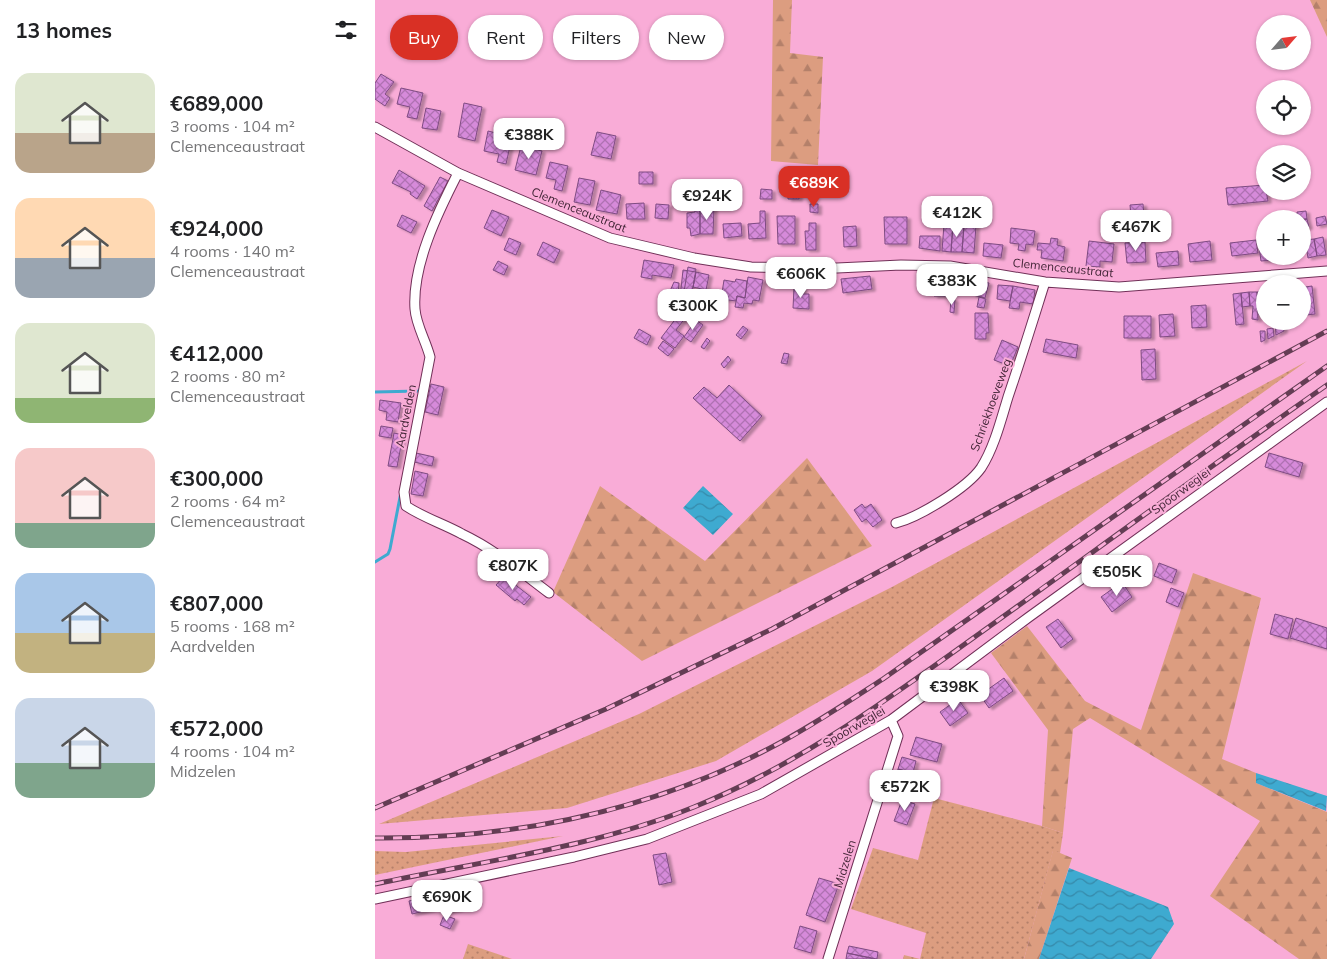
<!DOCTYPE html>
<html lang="en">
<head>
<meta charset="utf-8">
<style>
	:root { --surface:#fff; --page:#f6f6f6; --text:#202124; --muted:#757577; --accent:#d93025 }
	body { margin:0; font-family:Mulish,sans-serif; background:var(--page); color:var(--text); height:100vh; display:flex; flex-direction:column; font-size:19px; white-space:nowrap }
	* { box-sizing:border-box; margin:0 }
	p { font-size:16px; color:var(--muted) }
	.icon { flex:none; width:28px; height:28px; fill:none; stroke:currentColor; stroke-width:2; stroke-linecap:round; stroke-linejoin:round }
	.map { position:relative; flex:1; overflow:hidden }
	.drawer { display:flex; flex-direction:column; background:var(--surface); width:375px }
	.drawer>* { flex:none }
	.guide { position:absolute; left:15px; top:15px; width:475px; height:45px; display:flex; gap:10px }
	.needle { width:32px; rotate:62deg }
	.tools { position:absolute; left:881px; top:15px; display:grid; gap:10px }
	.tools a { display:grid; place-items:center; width:55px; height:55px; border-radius:50%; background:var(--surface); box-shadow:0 1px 4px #0004; font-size:25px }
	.price { position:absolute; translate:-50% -42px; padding:0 11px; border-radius:10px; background:#fff; color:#222; font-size:16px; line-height:32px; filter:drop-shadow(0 1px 2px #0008) }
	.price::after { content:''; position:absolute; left:50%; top:30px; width:15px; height:11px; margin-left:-8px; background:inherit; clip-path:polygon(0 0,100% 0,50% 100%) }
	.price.current { background:var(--accent); color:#fff }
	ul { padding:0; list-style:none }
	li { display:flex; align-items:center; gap:15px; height:125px; padding:0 15px }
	li span { display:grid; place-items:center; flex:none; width:140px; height:100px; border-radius:15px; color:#555 }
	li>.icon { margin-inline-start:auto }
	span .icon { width:60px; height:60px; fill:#fffc; stroke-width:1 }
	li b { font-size:21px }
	h2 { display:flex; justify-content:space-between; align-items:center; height:60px; padding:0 15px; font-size:21px }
	.pill { padding:0 18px; border-radius:22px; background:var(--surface); box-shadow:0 1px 4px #0004; font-size:18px; line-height:45px }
	.pill.current { background:var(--accent); color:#fff }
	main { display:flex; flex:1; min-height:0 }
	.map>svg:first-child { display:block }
	.grass { fill:url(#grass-dots) }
	.forest { fill:url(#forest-firs) }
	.water { fill:url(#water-waves) }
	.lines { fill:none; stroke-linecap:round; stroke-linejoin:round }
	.stream { stroke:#3eaad0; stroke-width:3 }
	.building { fill:url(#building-cross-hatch); stroke:#7f4b82; filter:url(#shadow) }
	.street-casing { stroke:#713058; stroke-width:11 }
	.street { stroke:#fff; stroke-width:9 }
	.rail-casing { stroke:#643d54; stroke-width:5 }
	.rail { stroke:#f9acd7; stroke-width:3; stroke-dasharray:9; stroke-linecap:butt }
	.labels { text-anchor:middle; stroke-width:4; stroke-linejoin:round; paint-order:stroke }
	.street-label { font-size:12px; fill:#432537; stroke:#f9acd7 }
</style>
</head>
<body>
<main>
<section class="drawer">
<h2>13 homes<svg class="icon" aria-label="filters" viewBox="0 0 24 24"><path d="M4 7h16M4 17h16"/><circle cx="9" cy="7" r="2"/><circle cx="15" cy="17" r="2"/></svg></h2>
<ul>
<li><span style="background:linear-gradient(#dfe7d0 60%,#b9a48a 0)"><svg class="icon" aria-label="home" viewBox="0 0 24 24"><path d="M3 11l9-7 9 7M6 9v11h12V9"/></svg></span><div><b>€689,000</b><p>3 rooms · 104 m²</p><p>Clemenceaustraat</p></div></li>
<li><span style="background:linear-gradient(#ffd9b3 60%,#9aa5b1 0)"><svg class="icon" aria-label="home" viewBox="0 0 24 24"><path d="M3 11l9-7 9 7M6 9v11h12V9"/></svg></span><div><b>€924,000</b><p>4 rooms · 140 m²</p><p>Clemenceaustraat</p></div></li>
<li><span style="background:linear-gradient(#dfe7d0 75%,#8fb573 0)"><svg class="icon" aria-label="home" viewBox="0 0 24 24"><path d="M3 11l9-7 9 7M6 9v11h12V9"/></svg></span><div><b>€412,000</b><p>2 rooms · 80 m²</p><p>Clemenceaustraat</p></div></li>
<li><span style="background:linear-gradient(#f6c9c9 75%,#7fa58c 0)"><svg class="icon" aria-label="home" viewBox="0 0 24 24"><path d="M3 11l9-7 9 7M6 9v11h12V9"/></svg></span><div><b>€300,000</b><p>2 rooms · 64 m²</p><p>Clemenceaustraat</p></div></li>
<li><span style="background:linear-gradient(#a9c7e8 60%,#c2b280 0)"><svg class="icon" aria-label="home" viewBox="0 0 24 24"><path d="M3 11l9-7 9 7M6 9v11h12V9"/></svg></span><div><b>€807,000</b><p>5 rooms · 168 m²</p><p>Aardvelden</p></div></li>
<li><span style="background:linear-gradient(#c9d6e8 65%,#7fa58c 0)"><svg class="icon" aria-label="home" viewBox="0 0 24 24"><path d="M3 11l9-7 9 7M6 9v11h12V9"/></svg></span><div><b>€572,000</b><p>4 rooms · 104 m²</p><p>Midzelen</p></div></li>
</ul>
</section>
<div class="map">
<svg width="952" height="959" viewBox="0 0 952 959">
	<defs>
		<pattern id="grass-dots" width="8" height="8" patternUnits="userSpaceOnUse" patternTransform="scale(1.25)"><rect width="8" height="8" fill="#dc9d80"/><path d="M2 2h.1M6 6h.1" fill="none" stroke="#b4806a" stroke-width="1.8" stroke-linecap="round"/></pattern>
		<pattern id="forest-firs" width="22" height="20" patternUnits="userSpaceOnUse" patternTransform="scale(1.25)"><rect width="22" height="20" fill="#dc9d80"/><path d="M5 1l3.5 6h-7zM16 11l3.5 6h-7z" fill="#b4806a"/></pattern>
		<pattern id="water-waves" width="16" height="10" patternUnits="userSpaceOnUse" patternTransform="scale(1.25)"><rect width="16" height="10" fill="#3eaad0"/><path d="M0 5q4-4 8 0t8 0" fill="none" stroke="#368aaa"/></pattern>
		<pattern id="building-cross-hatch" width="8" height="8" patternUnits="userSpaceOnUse" patternTransform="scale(1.25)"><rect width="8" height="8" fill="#d68ada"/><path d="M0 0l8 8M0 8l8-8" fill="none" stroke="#af71b2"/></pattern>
		<filter id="shadow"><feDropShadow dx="3.5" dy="2" stdDeviation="1" flood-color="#0004"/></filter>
	</defs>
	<rect width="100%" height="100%" fill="#f9acd7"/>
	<path class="grass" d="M932,361L497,671L341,761L192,808L4,824L264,714L517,587Z
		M559,798L667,826L688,833L685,853L678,851L649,959H528L529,955L545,959L551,933L476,909L498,848L543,860Z
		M188,836L0,875V851L31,852Z
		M93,944L137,959H88Z"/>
	<path class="forest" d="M398,0H417L415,53L448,57L443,165L396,161Z
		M935,0H952V37Z
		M432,458L497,546L267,661L178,592L225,486L330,561Z
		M818,573L886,598L847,759L881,773V783L952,812V959H924L835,896L885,821L715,718L698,729L688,833L667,826L673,730L616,653L652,626L710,701L766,730Z
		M678,850L697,858L664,959H649Z"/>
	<path class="water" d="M328,486L358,514L338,535L308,508Z
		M881,773L952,796L951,811L881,783Z
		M694,868L793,907L799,924L776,959H664Z"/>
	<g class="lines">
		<path class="stream" d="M0,392L44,391L45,389
			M0,562L13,554L15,549L26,492"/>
	</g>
	<path class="building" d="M6,74L19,82L10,94L15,98L10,106L0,99V83Z
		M26,88L48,93L42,119L32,117L35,107L22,104Z
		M89,103L107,107L100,141L83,137Z
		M51,108L66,111L62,130L47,128Z
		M171,124L176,126L173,136L168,134Z
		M113,131L137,137L131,164L122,162L124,154L109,151Z
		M222,132L241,136L236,159L216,155Z
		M146,146L167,151L161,175L140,170Z
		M175,162L193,166L187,191L179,189L181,180L171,178Z
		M24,170L50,186L42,199L35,194L36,192L17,183Z
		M264,172H278V184H264Z
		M65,177L73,181L57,211L49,206Z
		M204,178L220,181L215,205L199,202Z
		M890,185L893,201L853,205L851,188Z
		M386,189L397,190V199H385Z
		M413,189H424V199H413Z
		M226,190L246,195L242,214L221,210Z
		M269,203L270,219H252L251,204Z
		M281,204L294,205L293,219L280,218Z
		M435,204H443V213L435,212Z
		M768,204L769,216L756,217L755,205Z
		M320,208H325V234L316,236L315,228H312V213L320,212Z
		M325,208H339L338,234H325Z
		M117,210L134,217L126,236L109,228Z
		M385,211H390L391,238L374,239L373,224L385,223Z
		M931,211L932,219H922V212Z
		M27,215L42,222L36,233L22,226Z
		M402,216H420V244H403Z
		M950,216L952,224L942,226L941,218Z
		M509,217H532V244H510Z
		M932,219L934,227L928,229V220Z
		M366,223L367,236L349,238L348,224Z
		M434,223H441V250H431L430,231H434Z
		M569,224H578L576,252L567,251Z
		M578,224L589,225L587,252H576Z
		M589,225L601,226L599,253L587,252Z
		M481,226L482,246L469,247L468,227Z
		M636,228L660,231L658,245L651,244L650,251L643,250L644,244L635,243Z
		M545,236H565V251L544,248Z
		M948,237L951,255L942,256L939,239Z
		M134,238L146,243L141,255L129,250Z
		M676,238L683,239L682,245L690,247L688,261L666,258L667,250H662L663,243L675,244Z
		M890,239V256H899L900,260L886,261L883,240Z
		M939,239L942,256L933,258L930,240Z
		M881,240L883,253L857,256L855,243Z
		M714,241L739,244L737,262L725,261V267L711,266Z
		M835,241L837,260L815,262L813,244Z
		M168,242L185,250L179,263L162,255Z
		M770,242L771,262L752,263L750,243Z
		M609,243L628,245L626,258L608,256Z
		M803,251L804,265L783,267L781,253Z
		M906,256H916L917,260L907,262Z
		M269,260L299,265L296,278L277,275V279L266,277Z
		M123,261L133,266L129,275L118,270Z
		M313,267L321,269L317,294L309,292Z
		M308,270L321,272L318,287L311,300L305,298Z
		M321,272L334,275L331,290L318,287Z
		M495,276L497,289L468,293L466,279Z
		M560,276H568V296H559Z
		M568,276L577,277V290H575L574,296H568Z
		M373,277L388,280L384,301L378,300L377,304L369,303L368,308L360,307L362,296L370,298Z
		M577,277H592L591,290H577Z
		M361,279L372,281L370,298L362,296L361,301L346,299L349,280L360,282Z
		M602,280L614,283L610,298L598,295Z
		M299,282L304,283L303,293L295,291Z
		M623,285L638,286L635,301L622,299Z
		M638,286L660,290L658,304L645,302L644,309L634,308Z
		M937,286L940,314L932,315L930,287Z
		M419,288H428V294H434V309L418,308Z
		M890,291V314L884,315L882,292Z
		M874,292L875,306L867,307L866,293Z
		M874,292H882L883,320L877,319L878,306H875Z
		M866,293L869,324L861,325L858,294Z
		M317,294L323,299L317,308L310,303Z
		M604,297L611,299L609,308L602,307Z
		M576,299L580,300L579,313L575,312Z
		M310,303L317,308L311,315L305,310Z
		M831,305L832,327L817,328L816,306Z
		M305,313L311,317L301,330L309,336L300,348L286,338Z
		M600,313H613L614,333H611V339H600Z
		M798,314L800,336L785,337L784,315Z
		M749,316H776V338H749Z
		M321,320L328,325L316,342L309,337Z
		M900,321H908L909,331L901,335Z
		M368,326L373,330L366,339L361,335Z
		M898,328L899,336L893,339L892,329Z
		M264,329L276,336L272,345L259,338Z
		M885,331H890V340L886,342Z
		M332,338L335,341L329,349L326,347Z
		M671,339L703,345L701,358L668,352Z
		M627,340L643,347L635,366L619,360Z
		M288,341L299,349L293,356L283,348Z
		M780,349L781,379L767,380L766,350Z
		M409,353L414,354L412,364L406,363Z
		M353,356L356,360L349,368L346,364Z
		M56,384L69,387L63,415L50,412Z
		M354,385L387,416L365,441L318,398L329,387L342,398Z
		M5,400L26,403L23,422L11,420L12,412L4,410Z
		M6,426L18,428L16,438L4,436Z
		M19,433L28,435L22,467L13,466Z
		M41,453L59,457L57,466L39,462Z
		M894,453L928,463L924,477L890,467Z
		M40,471L53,474L48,496L36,494Z
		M487,504L490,508L496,504L507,520L498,527L491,519L487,522L479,510Z
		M784,563L802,570L797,583L779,576Z
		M129,576L156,597L149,605L142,599L140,601L121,585Z
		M747,582L757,597L737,612L726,597Z
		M796,588L809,593L803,607L791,602Z
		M900,614L918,619L913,639L895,634Z
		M921,618L952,628V649L915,638Z
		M683,619L698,639L686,648L671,627Z
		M629,678L638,691L614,708L605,695Z
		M583,699L593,713L575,726L565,712Z
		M541,737L567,744L562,762L535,755Z
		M527,757L541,761L538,773L523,769Z
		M523,769L538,773L535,783L520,779Z
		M527,800L540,804L532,825L519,821Z
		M291,853L297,882L284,885L278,855Z
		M444,878L464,884L450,922L431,915Z
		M55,896L58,909L37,914L34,901Z
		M83,900L85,909L68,913L67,903Z
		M69,915L80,919L75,929L65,925Z
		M425,926L442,931L436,953L419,948Z
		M474,946L503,952L502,959L472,953Z
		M472,953L499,959H471Z"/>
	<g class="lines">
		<g class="street-casing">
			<path id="street" d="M0,127L83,173L235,238L319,258L376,267L462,268L526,265L575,266L670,282L744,287L952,271
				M83,173C63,212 37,265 40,309C41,325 51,341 55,357L29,492L31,506C49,518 69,524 87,534C119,549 146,572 174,593
				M521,523C544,517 592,488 606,468C619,448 626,420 633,397C646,359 658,320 670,282
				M0,899L199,857L272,839L386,794L516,720L654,617L952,402
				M453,959L523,736L516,720"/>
		</g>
		<use href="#street" class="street"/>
		<g class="rail-casing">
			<path id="rail" d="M0,808L231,709L397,629L952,331
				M0,838C138,839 272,812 395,748C434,728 471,703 508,679L952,366
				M0,884C107,861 217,848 319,807C431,762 525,690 622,621C732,542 841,462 952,385"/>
		</g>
		<use href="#rail" class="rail"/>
	</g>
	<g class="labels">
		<g class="street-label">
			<text transform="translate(204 210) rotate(22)" y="4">Clemenceaustraat</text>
			<text transform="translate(688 268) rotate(6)" y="4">Clemenceaustraat</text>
			<text transform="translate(616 405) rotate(-70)" y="4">Schriekhoeveweg</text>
			<text transform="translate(31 416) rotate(-79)" y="4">Aardvelden</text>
			<text transform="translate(806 491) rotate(-36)" y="4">Spoorweglei</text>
			<text transform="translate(479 727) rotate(-30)" y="4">Spoorweglei</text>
			<text transform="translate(470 864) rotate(-73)" y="4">Midzelen</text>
		</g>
	</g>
</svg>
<div class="tools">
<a><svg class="needle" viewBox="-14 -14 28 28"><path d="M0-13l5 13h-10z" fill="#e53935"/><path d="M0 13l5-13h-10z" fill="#757577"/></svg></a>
<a><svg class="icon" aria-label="locate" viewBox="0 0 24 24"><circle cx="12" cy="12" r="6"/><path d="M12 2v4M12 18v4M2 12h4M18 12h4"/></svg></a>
<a><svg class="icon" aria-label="layers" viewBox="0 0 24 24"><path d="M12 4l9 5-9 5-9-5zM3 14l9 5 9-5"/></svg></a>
<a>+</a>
<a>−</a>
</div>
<b class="price" style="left:154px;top:160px">€388K</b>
<b class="price current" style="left:439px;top:208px">€689K</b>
<b class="price" style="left:332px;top:221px">€924K</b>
<b class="price" style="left:582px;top:238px">€412K</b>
<b class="price" style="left:761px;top:252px">€467K</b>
<b class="price" style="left:426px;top:299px">€606K</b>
<b class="price" style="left:577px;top:306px">€383K</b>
<b class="price" style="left:318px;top:331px">€300K</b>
<b class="price" style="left:138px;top:591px">€807K</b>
<b class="price" style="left:742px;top:597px">€505K</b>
<b class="price" style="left:579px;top:712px">€398K</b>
<b class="price" style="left:530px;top:812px">€572K</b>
<b class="price" style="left:72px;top:922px">€690K</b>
<div class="guide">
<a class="pill current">Buy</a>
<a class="pill">Rent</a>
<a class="pill">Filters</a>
<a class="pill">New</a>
</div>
</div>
</main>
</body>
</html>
